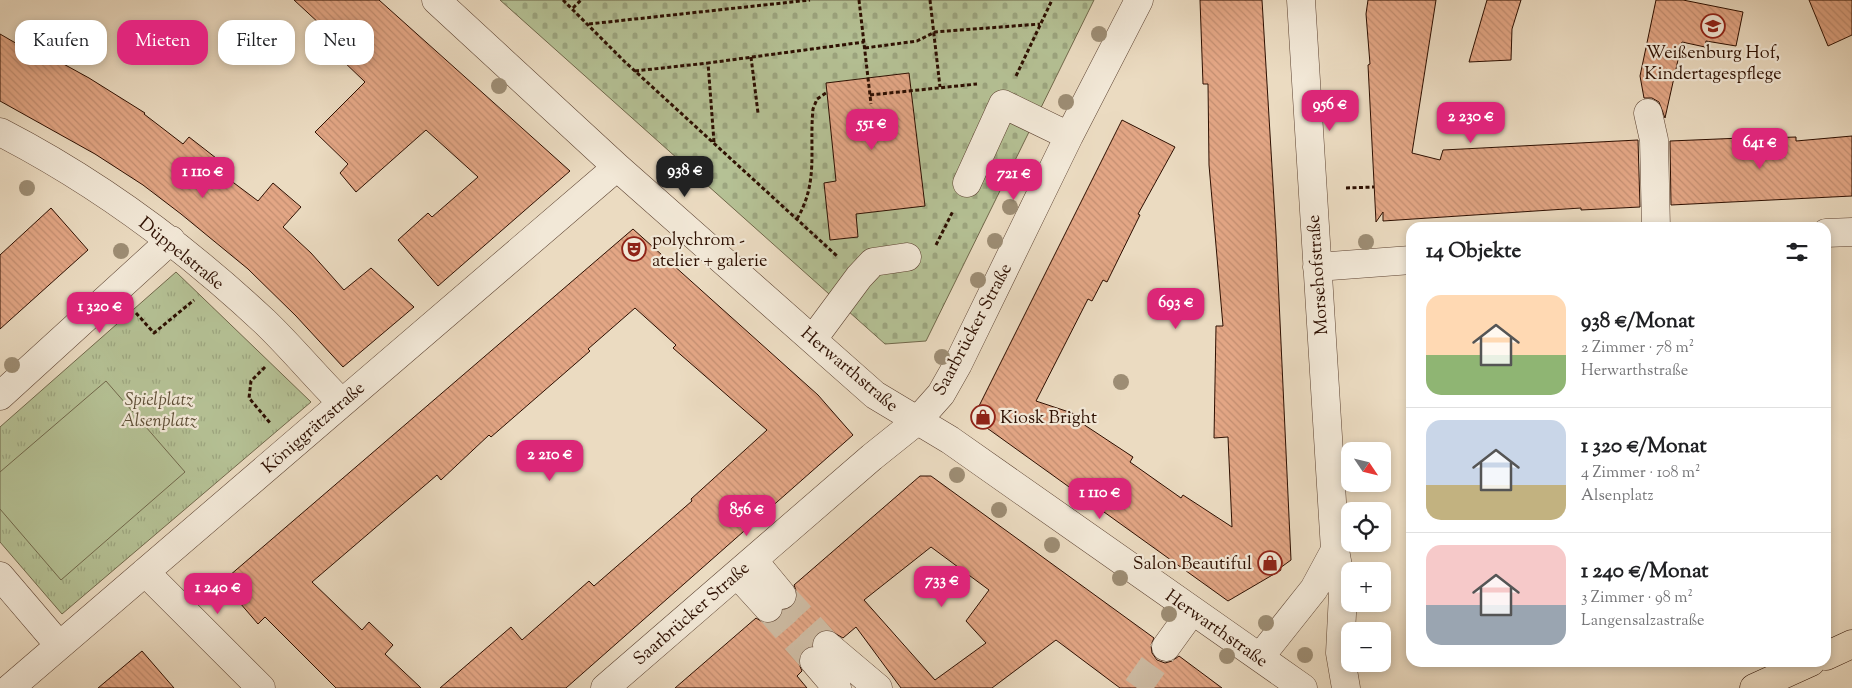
<!DOCTYPE html>
<html lang="de">
<head>
<meta charset="utf-8">
<style>
	:root { --surface:#fff; --page:#f6f6f6; --text:#202124; --muted:#757577; --line:#e0e0e0; --accent:#db2777 }
	body { margin:0; font-family:"Sorts Mill Goudy",serif; background:var(--page); color:var(--text); height:100vh; display:flex; flex-direction:column; font-size:19px; white-space:nowrap }
	* { box-sizing:border-box; margin:0 }
	p { font-size:16px; color:var(--muted) }
	.icon { flex:none; width:28px; height:28px; fill:none; stroke:currentColor; stroke-width:2; stroke-linecap:round; stroke-linejoin:round }
	.map { position:relative; flex:1; overflow:hidden }
	.sheet { position:absolute; left:1406px; top:222px; width:425px; height:445px; display:flex; flex-direction:column; background:var(--surface); border-radius:15px; box-shadow:0 2px 8px #0003 }
	.sheet>* { flex:none }
	.banner { position:absolute; left:15px; top:20px; width:475px; height:45px; display:flex; gap:10px }
	.needle { width:32px; rotate:125deg }
	.controls { position:absolute; left:1341px; top:442px; display:grid; gap:10px }
	.controls a { display:grid; place-items:center; width:50px; height:50px; border-radius:10px; background:var(--surface); box-shadow:0 2px 8px #0003; font-size:25px }
	.price { position:absolute; translate:-50% -42px; padding:0 11px; border-radius:10px; background:var(--accent); color:#fff; font-size:16px; line-height:32px; filter:drop-shadow(0 1px 2px #0008) }
	.price::after { content:''; position:absolute; left:50%; top:30px; width:15px; height:11px; margin-left:-8px; background:inherit; clip-path:polygon(0 0,100% 0,50% 100%) }
	.price.active { background:#222; color:#fff }
	ul { padding:0; list-style:none }
	li { display:flex; align-items:center; gap:15px; height:125px; padding:0 20px }
	li+li { border-top:1px solid var(--line) }
	li span { display:grid; place-items:center; flex:none; width:140px; height:100px; border-radius:15px; color:#555 }
	li>.icon { margin-inline-start:auto }
	span .icon { width:60px; height:60px; fill:#fffc; stroke-width:1 }
	li b { font-size:21px }
	h2 { display:flex; justify-content:space-between; align-items:center; height:60px; padding:0 20px; font-size:21px }
	.tag { padding:0 18px; border-radius:15px; background:var(--surface); box-shadow:0 2px 8px #0003; font-size:18px; line-height:45px }
	.tag.active { background:var(--accent); color:#fff }
	.map>svg:first-child { display:block }
	.grass { fill:url(#grass-tufts); stroke:#71684b }
	.cemetery { fill:url(#cemetery-stones); stroke:#71684b }
	.garden { fill:#b5c195; stroke:#71684b }
	.building { fill:url(#building-back-hatch); stroke:#2d0f01; fill-rule:evenodd }
	.lines { fill:none; stroke-linecap:round; stroke-linejoin:round }
	.minor-tunnel { stroke:#cebca4; stroke-width:28; stroke-dasharray:28 14; stroke-linecap:butt }
	.minor-casing { stroke:#5c4231; stroke-width:29 }
	.major-casing { stroke:#2d0f01; stroke-width:29 }
	.path { stroke:#2d0f01; stroke-width:3; stroke-dasharray:4 2.5; stroke-linecap:butt }
	.minor { stroke:#f2e8d7; stroke-width:28 }
	.major { stroke:#ebdbc1; stroke-width:28 }
	.tree { fill:#9d8d74 }
	.labels { text-anchor:middle; stroke-width:4.5; stroke-linejoin:round; paint-order:stroke }
	.poi-label { font-size:18px; fill:#2d0f01; stroke:#f2e8d7; text-anchor:start }
	.street-label { font-size:18px; fill:#2d0f01; stroke:#f2e8d7 }
	.park-label { font-size:18px; font-style:italic; fill:#5d4d35; stroke:#f2e8d7 }
</style>
</head>
<body>
<div class="map">
<svg width="1852" height="688" viewBox="0 0 1852 688">
	<defs>
		<pattern id="grass-tufts" width="24" height="20" patternUnits="userSpaceOnUse" patternTransform="scale(1.25)"><rect width="24" height="20" fill="#b5c195"/><path d="M3 7l-1-3M5 7V3M7 7l1-3M15 17l-1-3M17 17v-4M19 17l1-3" fill="none" stroke="#9ca57f"/></pattern>
		<pattern id="cemetery-stones" width="16" height="16" patternUnits="userSpaceOnUse" patternTransform="scale(1.25)"><rect width="16" height="16" fill="#b5c195"/><path d="M2 7V4a2 2 0 0 1 4 0v3zM10 15v-3a2 2 0 0 1 4 0v3z" fill="#9ca57f"/></pattern>
		<pattern id="building-back-hatch" width="6" height="6" patternUnits="userSpaceOnUse" patternTransform="scale(1.25)"><rect width="6" height="6" fill="#e3a685"/><path d="M-1 5l2 2M0 0l6 6M5-1l2 2" fill="none" stroke="#c38e71"/></pattern>
	</defs>
	<rect width="100%" height="100%" fill="#ebdbc1"/>
	<filter id="stains"><feTurbulence type="fractalNoise" baseFrequency=".004" numOctaves="4"/><feColorMatrix values="0 0 0 0 .2 0 0 0 0 .09 0 0 0 0 .02 0 0 0 .5 -.17"/></filter>
	<radialGradient id="worn" r=".72"><stop offset=".6" stop-color="#630" stop-opacity="0"/><stop offset="1" stop-color="#630" stop-opacity=".3"/></radialGradient>
	<path class="grass" d="M176,272L311,402L62,614L0,542V427Z"/>
	<path class="cemetery" d="M500,0H1094L926,341L885,344Z"/>
	<path class="garden" d="M106,381L185,472L61,580L0,509V472Z"/>
	<path class="building" d="M294,0H379L570,171L438,286L398,240L428,213L432,217L478,177L426,130L356,192L340,173L348,164L315,132L365,82L340,58L348,50Z
		M1200,0H1262L1276,234L1291,560L1280,568L1281,570L1228,601L973,418L1122,120L1175,147L1138,214L1140,215L1107,282L1103,280L1092,301L1088,299L1036,401L1084,417L1080,422L1133,457L1130,462L1181,498L1183,495L1232,527L1228,437L1214,438L1216,326H1223L1209,165L1208,84H1203Z
		M1368,0H1436L1412,153L1440,160L1443,150L1638,140L1640,207L1581,210V208L1383,221V212L1376,222L1368,65L1370,64L1366,14Z
		M1487,0H1521L1512,29L1511,60L1469,62Z
		M1656,0H1683L1743,12L1736,46L1706,41L1705,47L1682,42L1665,118L1659,102L1652,98H1644L1640,76Z
		M1809,0H1852V35L1828,46Z
		M0,34L26,49L29,45L89,78L145,113L144,114L183,144L189,137L216,158L210,165L258,201L273,183L301,207L283,227L311,253L344,290L371,268L414,307L343,367L296,316L248,269L181,214L143,185L95,154L0,101Z
		M909,73L925,206L856,214L858,237L830,240L824,183L836,181L826,83Z
		M1852,136V196L1671,205L1670,141L1766,137V138L1796,137V141Z
		M51,208L88,250L0,329V255Z
		M633,229L818,395L853,435L566,688H440L511,627L522,640L589,581L594,586L692,501L691,499L767,430L673,348L676,345L635,308L588,349L590,351L491,437L489,435L441,480L437,475L312,582L362,630L369,622L393,645L385,654L421,688H336L265,617L258,624L222,582Z
		M920,476H931L1154,638L1151,645L1152,653L1157,660L1165,663L1172,661L1179,656L1222,688H1120L1056,640L992,688H901L856,627L843,638L829,630L821,631L815,635L812,646L804,649L799,656V664L802,671L797,676L807,688H675L756,618L764,623H772L778,620L783,610L792,607L796,601L797,593L794,585ZM931,547L989,590L966,621L986,643L935,680L864,600Z
		M142,651L174,688H98Z"/>
	<g class="lines">
		<path class="minor-tunnel" d="M782,595L827,645
			M768,608L814,661
			M1137,688L1166,647"/>
		<g class="minor-casing">
			<path id="minor" d="M436,0L617,167L875,395L950,440L1303,688
				M1301,0L1335,550L1343,594L1340,653L1346,688
				M1648,113L1654,140L1656,228
				M0,132C97,182 186,248 265,322C291,347 315,376 341,402
				M967,183L1003,104L1069,136
				M1826,233L1852,232
				M1317,267L1411,260
				M813,339L859,277L873,262L907,257
				M0,396L171,240
				M753,560L782,595
				M145,572L261,688
				M737,574L768,608
				M0,576L59,645
				M827,645L878,688
				M1166,647L1192,611
				M1260,657L1314,589L1335,550
				M814,661L837,688
				M10,688L617,167
				M605,688L872,457L917,421L941,394L958,364L1069,136L1139,0"/>
		</g>
		<g class="major-casing">
			<path id="major" d="M1826,656L1852,644
				M1754,688L1811,662"/>
		</g>
		<path class="path" d="M563,0L624,61L837,256
			M859,0L871,104
			M930,0L940,87
			M573,8L581,0
			M589,24L810,0
			M865,48L917,41L935,32L1040,24
			M751,57L758,113
			M635,71L708,63
			M1016,76L1052,0
			M870,95L977,84
			M714,142L708,63L864,42
			M1346,188L1374,187
			M797,219C819,181 809,151 813,109L817,99L826,93
			M936,245L953,211
			M136,313L154,333L194,300
			M265,367L251,381L249,398L271,424"/>
		<use href="#minor" class="minor"/>
		<use href="#major" class="major"/>
	</g>
	<g class="tree">
		<circle cx="1099" cy="34" r="8"/>
		<circle cx="499" cy="86" r="8"/>
		<circle cx="1066" cy="102" r="8"/>
		<circle cx="1028" cy="169" r="8"/>
		<circle cx="27" cy="188" r="8"/>
		<circle cx="1010" cy="207" r="8"/>
		<circle cx="995" cy="241" r="8"/>
		<circle cx="1366" cy="242" r="8"/>
		<circle cx="121" cy="251" r="8"/>
		<circle cx="978" cy="280" r="8"/>
		<circle cx="942" cy="357" r="8"/>
		<circle cx="12" cy="365" r="8"/>
		<circle cx="1121" cy="382" r="8"/>
		<circle cx="957" cy="475" r="8"/>
		<circle cx="999" cy="510" r="8"/>
		<circle cx="1052" cy="545" r="8"/>
		<circle cx="1120" cy="578" r="8"/>
		<circle cx="1169" cy="614" r="8"/>
		<circle cx="1266" cy="623" r="8"/>
		<circle cx="1305" cy="655" r="8"/>
		<circle cx="1227" cy="656" r="8"/>
	</g>
	<defs>
		<g id="school-ring" transform="scale(1.25)"><circle r="9.5" fill="#f2e8d7" stroke="#8f2418" stroke-width="1.5"/><path d="M0-5L7-2L0 1L-7-2ZM-4 1L0 2.5L4 1V4Q0 6-4 4Z" fill="#8f2418"/></g>
		<g id="theatre-ring" transform="scale(1.25)"><circle r="9.5" fill="#f2e8d7" stroke="#8f2418" stroke-width="1.5"/><path d="M-5-5.5Q0-4 5-5.5V0Q5 5 0 6Q-5 5-5 0ZM-3.3-2.5H-1v1.5H-3.3ZM1-2.5H3.3v1.5H1ZM-2.8 1Q0 5.5 2.8 1Z" fill="#8f2418"/></g>
		<g id="shop-ring" transform="scale(1.25)"><circle r="9.5" fill="#f2e8d7" stroke="#8f2418" stroke-width="1.5"/><path d="M-5-2.5h2.3a2.7 3.5 0 0 1 5.4 0H5L5.5 6h-11ZM-1.5-2.5h3a1.5 2.3 0 0 0-3 0Z" fill="#8f2418"/></g>
	</defs>
	<g fill-rule="evenodd">
		<use href="#school-ring" x="1713" y="26"/>
		<use href="#theatre-ring" x="634" y="249"/>
		<use href="#shop-ring" x="983" y="417"/>
		<use href="#shop-ring" x="1270" y="563"/>
	</g>
	<g class="labels">
		<g class="poi-label">
			<text x="1713" y="58" text-anchor="middle">Weißenburg Hof,<tspan x="1713" dy="21">Kindertagespflege</tspan></text>
			<text x="652" y="245">polychrom -<tspan x="652" dy="21">atelier + galerie</tspan></text>
			<text x="1000" y="423">Kiosk Bright</text>
			<text x="1252" y="569" text-anchor="end">Salon Beautiful</text>
		</g>
		<g class="street-label">
			<text transform="translate(182 253) rotate(39)" y="6">Düppelstraße</text>
			<text transform="translate(1317 275) rotate(-94)" y="6">Morsehofstraße</text>
			<text transform="translate(972 329) rotate(-62)" y="6">Saarbrücker Straße</text>
			<text transform="translate(850 369) rotate(40)" y="6">Herwarthstraße</text>
			<text transform="translate(313 427) rotate(-41)" y="6">Königgrätzstraße</text>
			<text transform="translate(691 613) rotate(-41)" y="6">Saarbrücker Straße</text>
			<text transform="translate(1217 628) rotate(35)" y="6">Herwarthstraße</text>
		</g>
		<g class="park-label">
			<text x="159" y="405">Spielplatz<tspan x="159" dy="21">Alsenplatz</tspan></text>
		</g>
	</g>
	<rect width="100%" height="100%" filter="url(#stains)"/>
	<rect width="100%" height="100%" fill="url(#worn)"/>
</svg>
<div class="controls">
<a><svg class="needle" viewBox="-14 -14 28 28"><path d="M0-13l5 13h-10z" fill="#e53935"/><path d="M0 13l5-13h-10z" fill="#757577"/></svg></a>
<a><svg class="icon" aria-label="locate" viewBox="0 0 24 24"><circle cx="12" cy="12" r="6"/><path d="M12 2v4M12 18v4M2 12h4M18 12h4"/></svg></a>
<a>+</a>
<a>−</a>
</div>
<b class="price" style="left:1330px;top:132px">956 €</b>
<b class="price" style="left:1471px;top:144px">2 230 €</b>
<b class="price" style="left:872px;top:151px">551 €</b>
<b class="price" style="left:1760px;top:170px">641 €</b>
<b class="price active" style="left:685px;top:198px">938 €</b>
<b class="price" style="left:203px;top:199px">1 110 €</b>
<b class="price" style="left:1014px;top:201px">721 €</b>
<b class="price" style="left:1176px;top:330px">693 €</b>
<b class="price" style="left:100px;top:334px">1 320 €</b>
<b class="price" style="left:550px;top:482px">2 210 €</b>
<b class="price" style="left:1100px;top:520px">1 110 €</b>
<b class="price" style="left:747px;top:537px">856 €</b>
<b class="price" style="left:942px;top:608px">733 €</b>
<b class="price" style="left:218px;top:615px">1 240 €</b>
<div class="banner">
<a class="tag">Kaufen</a>
<a class="tag active">Mieten</a>
<a class="tag">Filter</a>
<a class="tag">Neu</a>
</div>
<section class="sheet">
<h2>14 Objekte<svg class="icon" aria-label="filters" viewBox="0 0 24 24"><path d="M4 7h16M4 17h16"/><circle cx="9" cy="7" r="2"/><circle cx="15" cy="17" r="2"/></svg></h2>
<ul>
<li><span style="background:linear-gradient(#ffd9b3 60%,#8fb573 0)"><svg class="icon" aria-label="home" viewBox="0 0 24 24"><path d="M3 11l9-7 9 7M6 9v11h12V9"/></svg></span><div><b>938 €/Monat</b><p>2 Zimmer · 78 m²</p><p>Herwarthstraße</p></div></li>
<li><span style="background:linear-gradient(#c9d6e8 65%,#c2b280 0)"><svg class="icon" aria-label="home" viewBox="0 0 24 24"><path d="M3 11l9-7 9 7M6 9v11h12V9"/></svg></span><div><b>1 320 €/Monat</b><p>4 Zimmer · 108 m²</p><p>Alsenplatz</p></div></li>
<li><span style="background:linear-gradient(#f6c9c9 60%,#9aa5b1 0)"><svg class="icon" aria-label="home" viewBox="0 0 24 24"><path d="M3 11l9-7 9 7M6 9v11h12V9"/></svg></span><div><b>1 240 €/Monat</b><p>3 Zimmer · 98 m²</p><p>Langensalzastraße</p></div></li>
</ul>
</section>
</div>
</body>
</html>
